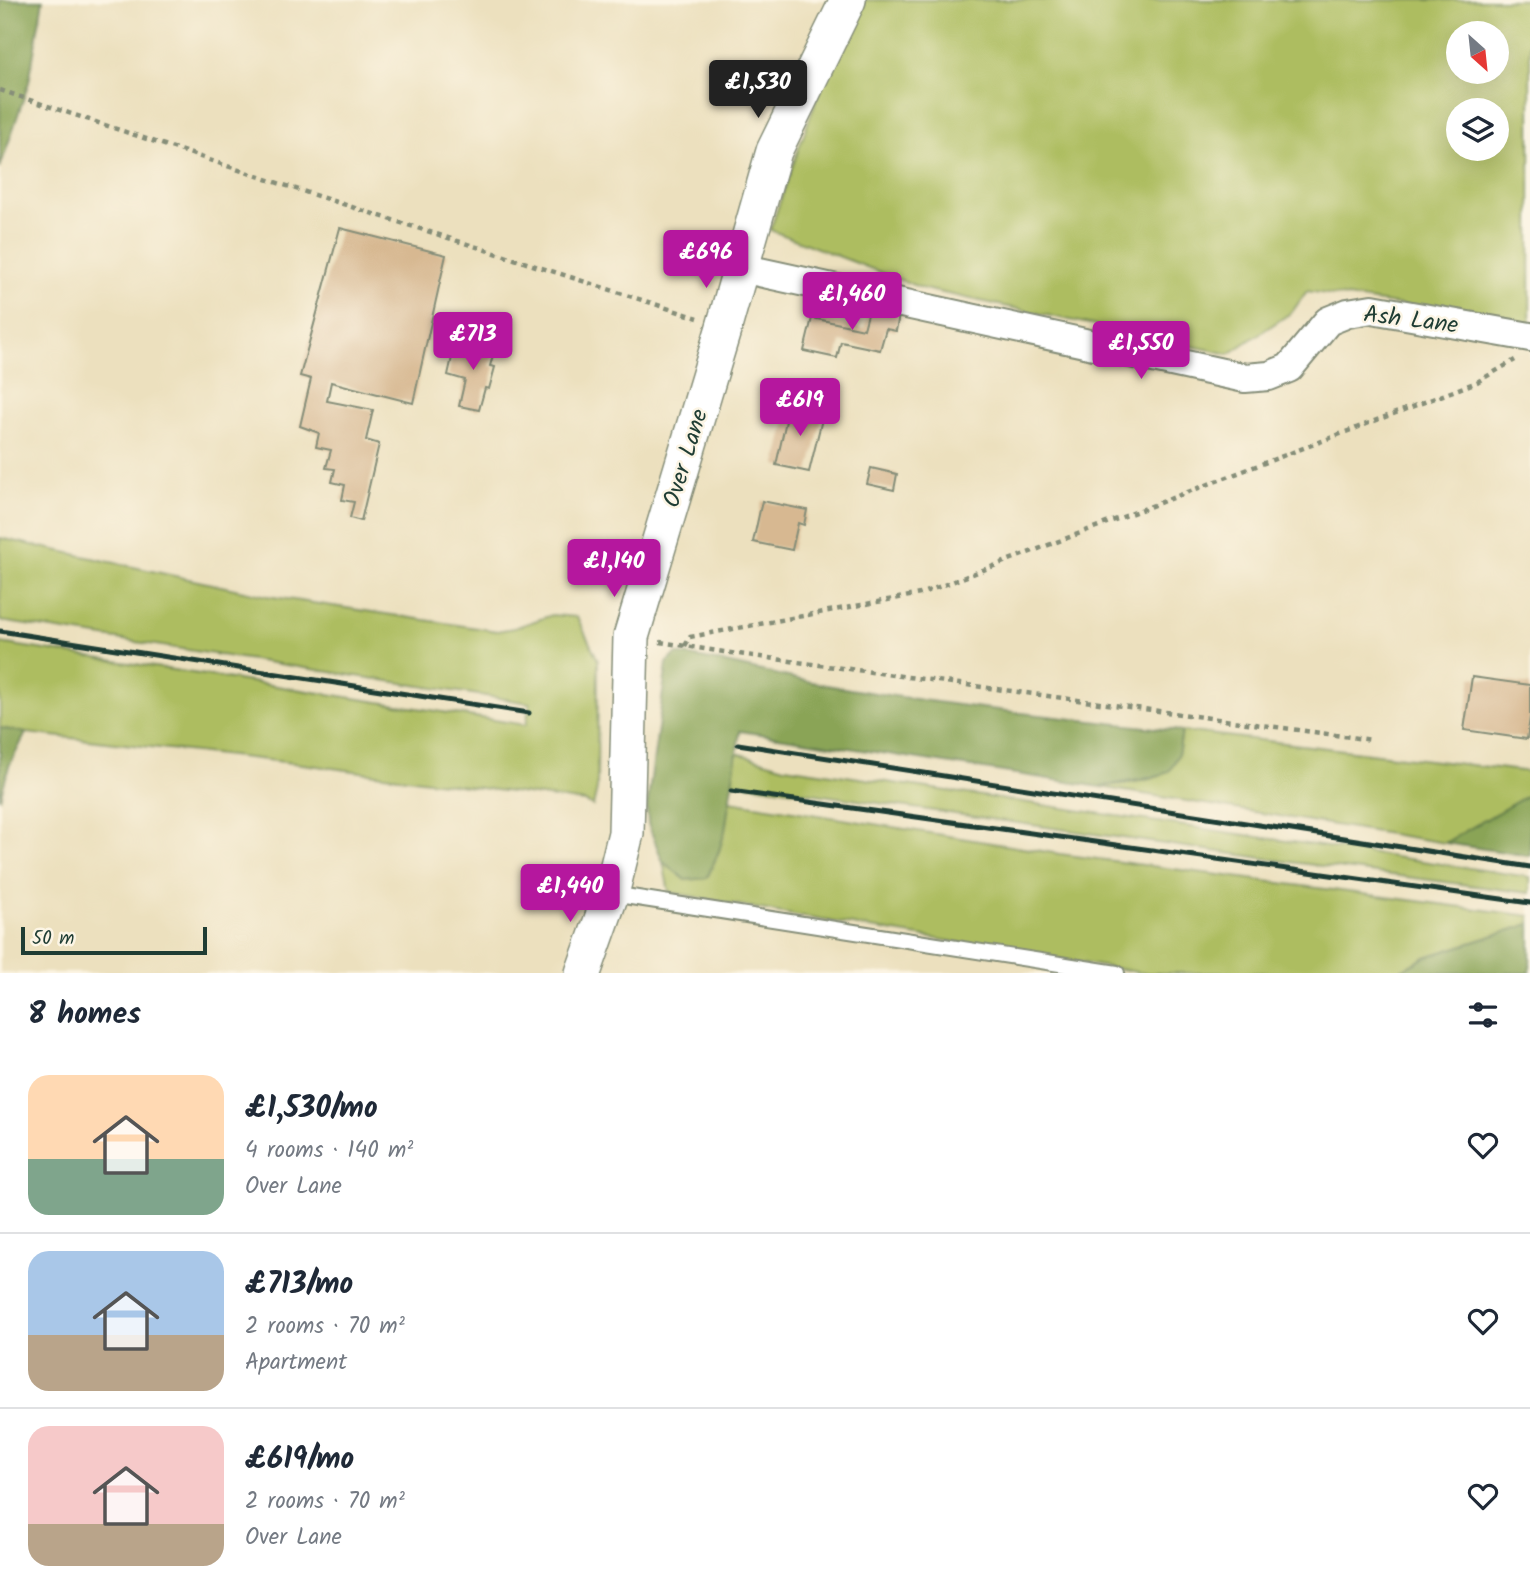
<!DOCTYPE html>
<html lang="en">
<head>
<meta charset="utf-8">
<style>
	:root { --surface:#fff; --page:#f6f6f7; --text:#1f2937; --muted:#747a83; --line:#e0e1e3; --accent:#b5179e }
	body { margin:0; font-family:Kalam,sans-serif; background:var(--page); color:var(--text); height:100vh; display:flex; flex-direction:column; font-size:26px; white-space:nowrap }
	* { box-sizing:border-box; margin:0 }
	p { font-size:23px; color:var(--muted) }
	.icon { flex:none; width:38px; height:38px; fill:none; stroke:currentColor; stroke-width:2; stroke-linecap:round; stroke-linejoin:round }
	.map { position:relative; height:973px; overflow:hidden }
	.side { display:flex; flex-direction:column; background:var(--surface); flex:1 }
	.side>* { flex:none }
	.needle { width:46px; rotate:153deg }
	.tools { position:absolute; left:1446px; top:21px; display:grid; gap:14px }
	.tools a { display:grid; place-items:center; width:63px; height:63px; border-radius:50%; background:var(--surface); box-shadow:0 7px 28px #0002; font-size:35px }
	.scale { position:absolute; left:21px; bottom:18px; width:186px; box-sizing:border-box; padding-left:7px; border:4px solid #1f3d34; border-top:0; font-size:19px; line-height:24px; white-space:nowrap; color:#1f3d34; -webkit-text-stroke:5px #fcf5e5; paint-order:stroke }
	.price { position:absolute; translate:-50% -60px; padding:0 16px; border-radius:7px; background:var(--accent); color:#fff; font-size:23px; line-height:46px; filter:drop-shadow(0 2px 4px #0008) }
	.price::after { content:''; position:absolute; left:50%; top:42px; width:21px; height:16px; margin-left:-10px; background:inherit; clip-path:polygon(0 0,100% 0,50% 100%) }
	.price.active { background:#222; color:#fff }
	ul { padding:0; list-style:none }
	li { display:flex; align-items:center; gap:21px; height:175px; padding:0 28px }
	li+li { border-top:2px solid var(--line) }
	li span { display:grid; place-items:center; flex:none; width:196px; height:140px; border-radius:21px; color:#555 }
	li>.icon { margin-inline-start:auto }
	span .icon { width:84px; height:84px; fill:#fffc; stroke-width:1 }
	li b { font-size:30px }
	h2 { display:flex; justify-content:space-between; align-items:center; height:84px; padding:0 28px; font-size:30px }
	.map>svg:first-child { display:block }
	.green { fill:#adbd61; stroke:#667d4a; stroke-width:2; fill-rule:evenodd }
	.forest { fill:#8aa457; stroke:#547046; stroke-width:2 }
	.building { fill:#d7b891 }
	.lines { fill:none; stroke-linecap:round; stroke-linejoin:round }
	.service-casing { stroke:#868e79; stroke-width:18 }
	.minor-casing { stroke:#868e79; stroke-width:32 }
	.tertiary-casing { stroke:#868e79; stroke-width:38 }
	.path { stroke:#868e79; stroke-width:4.5; stroke-dasharray:5 5; stroke-linecap:butt }
	.service { stroke:#fff; stroke-width:14 }
	.minor { stroke:#fff; stroke-width:28 }
	.tertiary { stroke:#fff; stroke-width:35 }
	.rail { stroke:#1f3d34; stroke-width:5 }
	.labels { text-anchor:middle; stroke-width:5; stroke-linejoin:round; paint-order:stroke }
	.street-label { font-size:24px; fill:#1f3d34; stroke:#fcf5e5 }
</style>
</head>
<body>
<div class="map">
<svg width="1530" height="973" viewBox="0 0 1530 973">
	<rect width="100%" height="100%" fill="#fcf5e5"/>
	<filter id="ink" filterUnits="userSpaceOnUse"><feTurbulence type="fractalNoise" baseFrequency=".0143" numOctaves="2"/><feDisplacementMap in="SourceGraphic" scale="14" xChannelSelector="R" yChannelSelector="G"/><feConvolveMatrix kernelMatrix="1 2 1 2 8 2 1 2 1" color-interpolation-filters="sRGB"/></filter>
	<filter id="wash" filterUnits="userSpaceOnUse"><feTurbulence type="fractalNoise" baseFrequency=".00686" numOctaves="4" result="noise"/><feDisplacementMap in="SourceGraphic" scale="28" xChannelSelector="R" yChannelSelector="G"/><feGaussianBlur stdDeviation="1.57" result="paint"/><feColorMatrix in="noise" values="0 0 0 0 0 0 0 0 0 0 0 0 0 0 0 0 0 1.4 0 .05"/><feComposite in="paint" operator="in"/></filter>
	<g filter="url(#wash)">
		<rect width="100%" height="100%" fill="#ece0be"/>
		<path class="green" d="M861,0H1530V324L1307,291L1292,312L1229,354L924,289L770,230L821,86ZM1458,33H1496V72H1458ZM1458,110H1496V149H1458Z
			M0,538L267,596L497,631L514,628L552,615L577,617L598,660L597,789L593,806L585,802L302,764L26,733L0,728V643L526,725L530,703L0,621Z
			M1182,731L1530,772V794L1445,843L1100,787C1117,784 1159,782 1170,769C1179,759 1180,744 1182,731Z
			M737,753L785,767L1530,877V893L1291,862L732,782Z
			M730,801L1060,854L1530,916V924L1426,957L1396,973H1143L798,916L669,892L663,862L686,880L707,878L719,851Z"/>
		<path class="forest" d="M0,0H43L29,82L0,168Z
			M676,654C728,661 780,677 832,686C948,706 1065,718 1182,731L1178,755L1170,770L1160,776L1100,787L740,731L725,831L719,851L707,878L686,880L663,862L648,824L647,807L667,663Z
			M0,728L26,733L9,766L0,799Z
			M1530,794V856L1445,843Z
			M1530,924V973H1396L1426,957Z"/>
		<g id="blocks">
			<path class="building" d="M340,228L446,255L413,403L331,382L327,401L373,410L366,440L379,444L361,521L350,518L354,502L342,500L345,485L332,482L335,469L326,468L331,450L316,447L319,433L300,426L311,379L300,376Z
				M809,289L849,298L845,312L805,303Z
				M871,303L900,310L896,331L886,329L880,350L841,342L837,358L804,351L812,318L864,329Z
				M461,342L475,346L476,342L495,348L490,366L495,367L489,389L485,388L479,410L459,406L465,380L448,375L453,353L458,355Z
				M790,403L824,411L809,472L776,465Z
				M871,468L897,474L894,490L867,484Z
				M762,501L807,510L804,525L798,523L792,550L753,542Z
				M1472,677L1530,685V717L1527,739L1464,730Z"/>
		</g>
	</g>
	<g filter="url(#ink)">
		<use href="#blocks" fill-opacity="0" stroke="#868e79" stroke-width="2"/>
		<g class="lines">
			<g class="service-casing">
				<path id="service" d="M612,894L1117,973"/>
			</g>
			<g class="minor-casing">
				<path id="minor" d="M741,268L1245,378L1269,376L1289,368L1328,321L1348,313L1372,309L1530,337"/>
			</g>
			<g class="tertiary-casing">
				<path id="tertiary" d="M583,973L611,894L626,833L631,637L724,327L774,151L848,0"/>
			</g>
			<path class="path" d="M0,90L302,191L698,318
				M660,642L724,652L1372,740
				M685,646L690,637L920,594L1477,382L1515,360"/>
			<use href="#service" class="service"/>
			<use href="#minor" class="minor"/>
			<use href="#tertiary" class="tertiary"/>
			<path class="rail" d="M0,631L529,713
				M738,744L1530,867
				M731,791L1530,903"/>
		</g>
	</g>
	<g class="labels">
		<g class="street-label">
			<text transform="translate(1411 319) rotate(7)" y="8">Ash Lane</text>
			<text transform="translate(685 458) rotate(-73)" y="8">Over Lane</text>
		</g>
	</g>
</svg>
<div class="tools">
<a><svg class="needle" viewBox="-14 -14 28 28"><path d="M0-13l5 13h-10z" fill="#e53935"/><path d="M0 13l5-13h-10z" fill="#747a83"/></svg></a>
<a><svg class="icon" aria-label="layers" viewBox="0 0 24 24"><path d="M12 4l9 5-9 5-9-5zM3 14l9 5 9-5"/></svg></a>
</div>
<div class="scale">50 m</div>
<b class="price active" style="left:758px;top:120px">£1,530</b>
<b class="price" style="left:706px;top:290px">£696</b>
<b class="price" style="left:852px;top:332px">£1,460</b>
<b class="price" style="left:473px;top:372px">£713</b>
<b class="price" style="left:1141px;top:381px">£1,550</b>
<b class="price" style="left:800px;top:438px">£619</b>
<b class="price" style="left:614px;top:599px">£1,140</b>
<b class="price" style="left:570px;top:924px">£1,440</b>
</div>
<section class="side">
<h2>8 homes<svg class="icon" aria-label="filters" viewBox="0 0 24 24"><path d="M4 7h16M4 17h16"/><circle cx="9" cy="7" r="2"/><circle cx="15" cy="17" r="2"/></svg></h2>
<ul>
<li><span style="background:linear-gradient(#ffd9b3 60%,#7fa58c 0)"><svg class="icon" aria-label="home" viewBox="0 0 24 24"><path d="M3 11l9-7 9 7M6 9v11h12V9"/></svg></span><div><b>£1,530/mo</b><p>4 rooms · 140 m²</p><p>Over Lane</p></div><svg class="icon" aria-label="heart" viewBox="0 0 24 24"><path d="M12 20l-8-8c-3-5 5-10 8-4 3-6 11-1 8 4z"/></svg></li>
<li><span style="background:linear-gradient(#a9c7e8 60%,#b9a48a 0)"><svg class="icon" aria-label="home" viewBox="0 0 24 24"><path d="M3 11l9-7 9 7M6 9v11h12V9"/></svg></span><div><b>£713/mo</b><p>2 rooms · 70 m²</p><p>Apartment</p></div><svg class="icon" aria-label="heart" viewBox="0 0 24 24"><path d="M12 20l-8-8c-3-5 5-10 8-4 3-6 11-1 8 4z"/></svg></li>
<li><span style="background:linear-gradient(#f6c9c9 70%,#b9a48a 0)"><svg class="icon" aria-label="home" viewBox="0 0 24 24"><path d="M3 11l9-7 9 7M6 9v11h12V9"/></svg></span><div><b>£619/mo</b><p>2 rooms · 70 m²</p><p>Over Lane</p></div><svg class="icon" aria-label="heart" viewBox="0 0 24 24"><path d="M12 20l-8-8c-3-5 5-10 8-4 3-6 11-1 8 4z"/></svg></li>
</ul>
</section>
</body>
</html>
